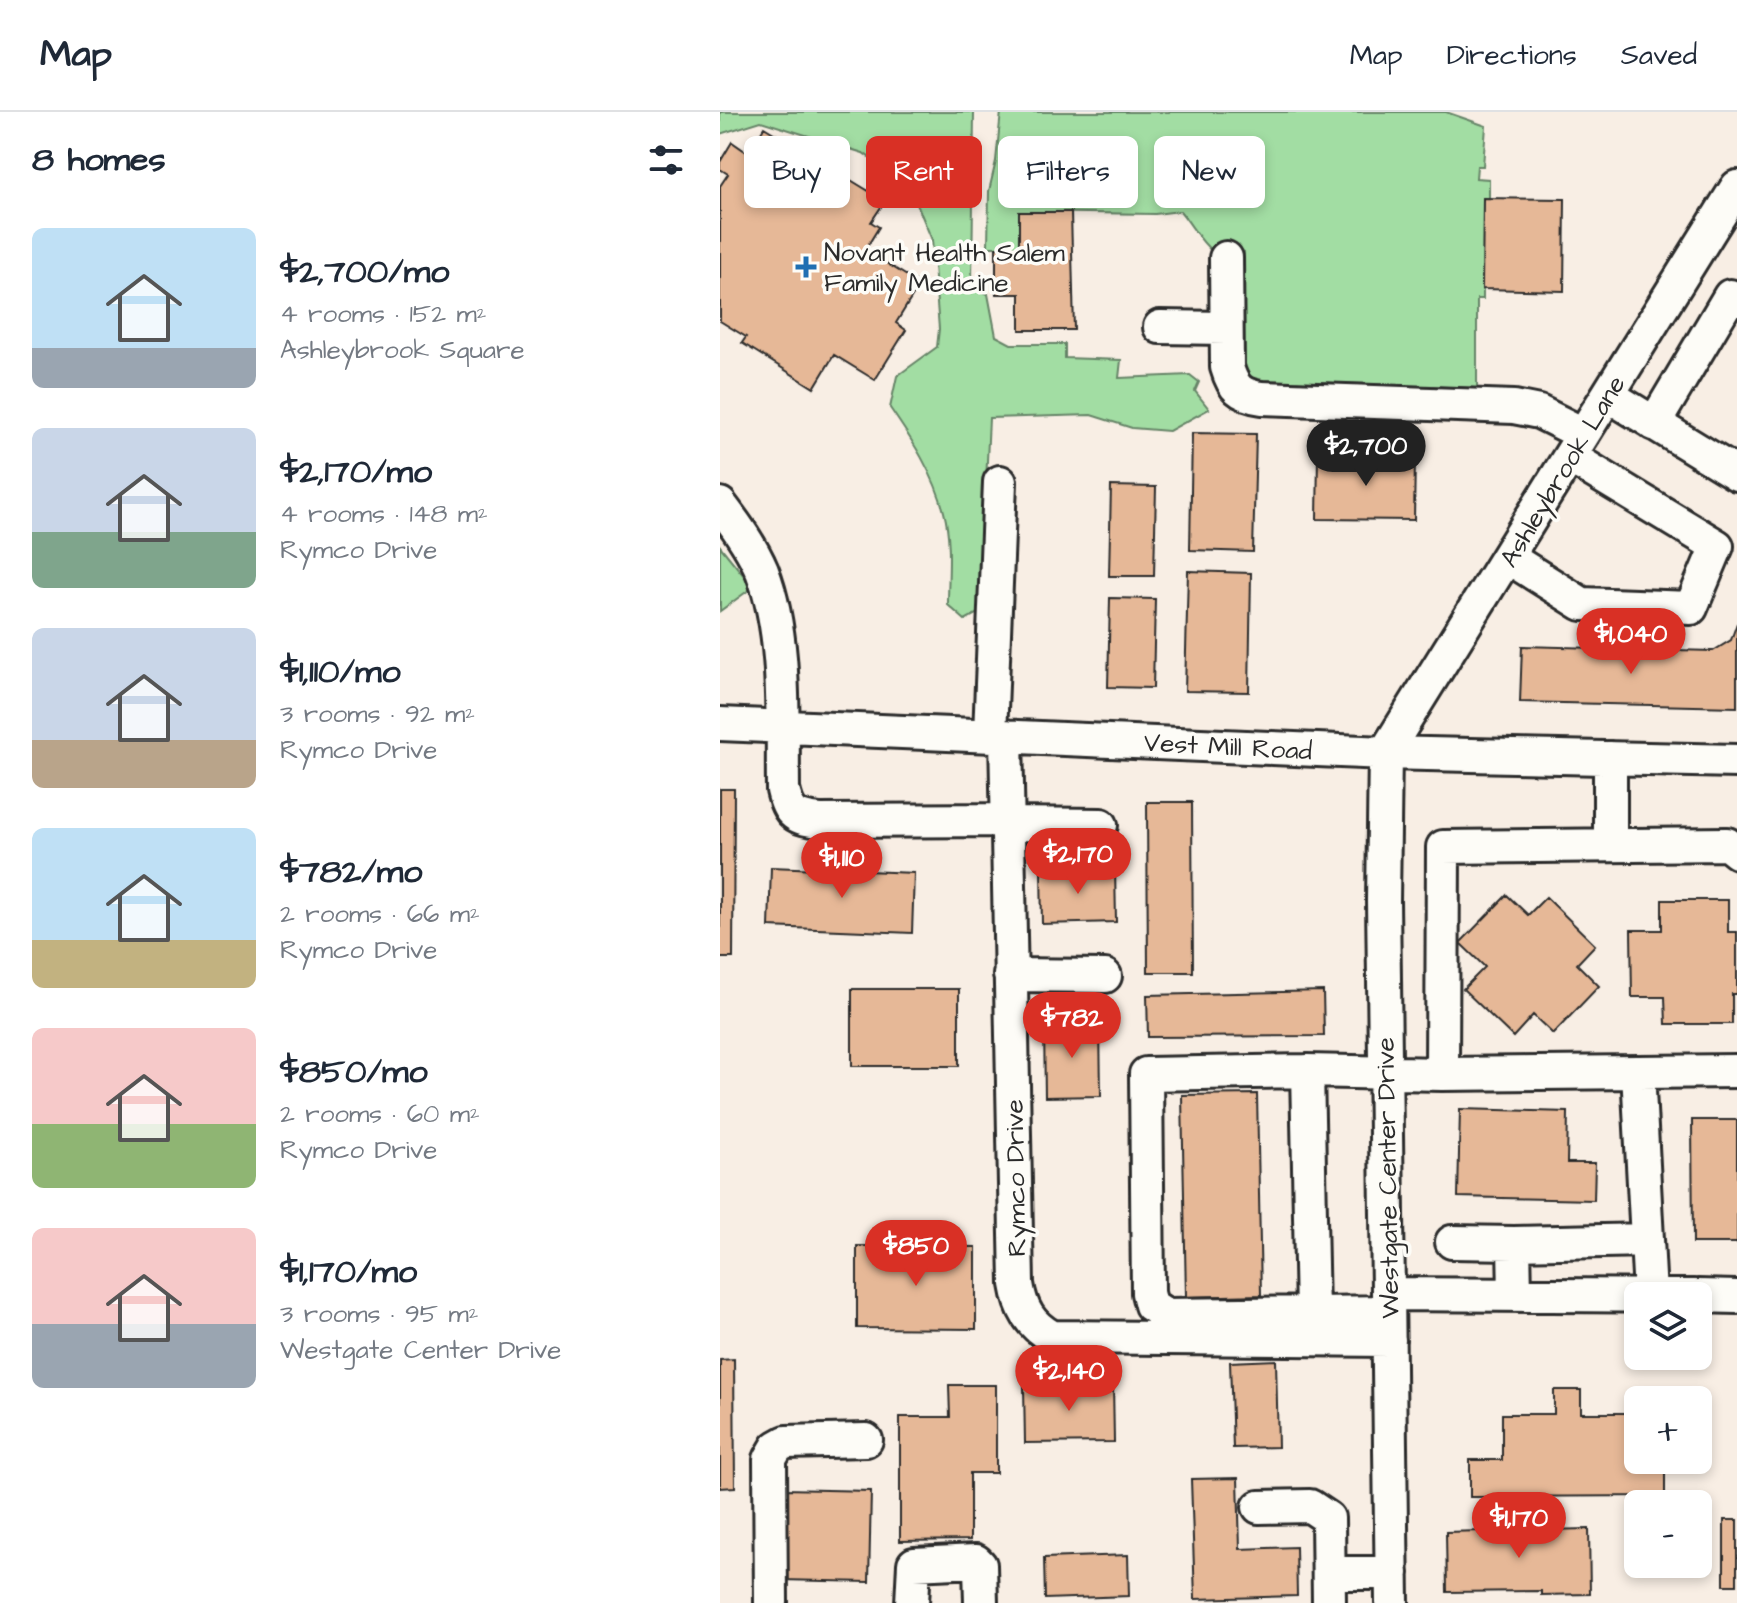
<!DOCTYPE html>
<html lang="en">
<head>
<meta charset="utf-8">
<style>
	:root { --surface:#fff; --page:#f6f6f7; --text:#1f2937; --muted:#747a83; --line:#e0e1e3; --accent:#d93025 }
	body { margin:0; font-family:"Architects Daughter",sans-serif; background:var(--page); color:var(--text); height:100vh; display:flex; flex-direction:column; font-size:30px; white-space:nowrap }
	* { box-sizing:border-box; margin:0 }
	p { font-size:26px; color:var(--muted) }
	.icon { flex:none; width:44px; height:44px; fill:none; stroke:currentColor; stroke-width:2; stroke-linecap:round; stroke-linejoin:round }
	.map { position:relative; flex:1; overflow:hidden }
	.drawer { display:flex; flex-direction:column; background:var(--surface); width:720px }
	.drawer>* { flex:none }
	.hud { position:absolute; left:24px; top:24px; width:760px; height:72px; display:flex; gap:16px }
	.buttons { position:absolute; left:904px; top:1170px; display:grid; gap:16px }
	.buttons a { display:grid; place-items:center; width:88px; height:88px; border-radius:12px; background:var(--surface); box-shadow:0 4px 12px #0003; font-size:40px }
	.price { position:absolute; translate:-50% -68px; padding:0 18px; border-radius:28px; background:var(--accent); color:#fff; font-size:26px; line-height:52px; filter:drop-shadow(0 2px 4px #0008) }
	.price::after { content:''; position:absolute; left:50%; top:48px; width:24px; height:18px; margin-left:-12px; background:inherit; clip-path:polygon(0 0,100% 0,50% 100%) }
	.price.on { background:#222; color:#fff }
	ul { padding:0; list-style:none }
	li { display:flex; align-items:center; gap:24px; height:200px; padding:0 32px }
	li span { display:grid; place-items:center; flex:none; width:224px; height:160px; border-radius:12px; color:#555 }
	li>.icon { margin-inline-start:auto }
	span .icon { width:96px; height:96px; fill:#fffc; stroke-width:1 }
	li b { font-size:34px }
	h2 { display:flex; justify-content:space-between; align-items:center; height:96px; padding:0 32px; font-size:34px }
	.chip { padding:0 28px; border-radius:12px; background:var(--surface); box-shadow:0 4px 12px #0003; font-size:28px; line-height:72px }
	.chip.on { background:var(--accent); color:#fff }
	header { display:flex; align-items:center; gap:48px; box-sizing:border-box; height:112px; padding:0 40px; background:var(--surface); border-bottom:2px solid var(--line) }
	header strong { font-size:38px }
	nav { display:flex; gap:44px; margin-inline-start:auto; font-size:28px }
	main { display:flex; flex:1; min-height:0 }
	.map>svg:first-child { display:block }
	.green { fill:#a2dda3; stroke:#668467; stroke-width:2 }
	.building { fill:#e6b897; stroke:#2b2b2b; stroke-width:2 }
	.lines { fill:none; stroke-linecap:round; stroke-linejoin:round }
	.minor-casing { stroke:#2b2b2b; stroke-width:38 }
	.minor { stroke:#fdfcf7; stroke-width:32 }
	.poi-dot { fill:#1f6fb2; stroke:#fdfcf7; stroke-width:3 }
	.labels { text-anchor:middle; stroke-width:7; stroke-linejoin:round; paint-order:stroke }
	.poi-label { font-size:26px; fill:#2b2b2b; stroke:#fdfcf7; text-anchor:start }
	.street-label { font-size:26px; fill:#2b2b2b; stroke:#fdfcf7 }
</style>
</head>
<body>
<header>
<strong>Map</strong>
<nav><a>Map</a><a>Directions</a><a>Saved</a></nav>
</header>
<main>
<section class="drawer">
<h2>8 homes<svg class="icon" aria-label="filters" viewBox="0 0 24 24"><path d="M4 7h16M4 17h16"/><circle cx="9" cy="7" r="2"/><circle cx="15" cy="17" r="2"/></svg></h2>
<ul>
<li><span style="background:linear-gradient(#bfe0f5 75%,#9aa5b1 0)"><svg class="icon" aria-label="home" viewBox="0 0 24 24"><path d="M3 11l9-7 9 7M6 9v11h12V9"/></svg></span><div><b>$2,700/mo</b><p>4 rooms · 152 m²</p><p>Ashleybrook Square</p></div></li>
<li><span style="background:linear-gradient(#c9d6e8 65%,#7fa58c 0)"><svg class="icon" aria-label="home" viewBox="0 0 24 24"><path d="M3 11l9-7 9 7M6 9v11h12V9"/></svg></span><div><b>$2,170/mo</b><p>4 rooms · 148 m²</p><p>Rymco Drive</p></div></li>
<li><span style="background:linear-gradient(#c9d6e8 70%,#b9a48a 0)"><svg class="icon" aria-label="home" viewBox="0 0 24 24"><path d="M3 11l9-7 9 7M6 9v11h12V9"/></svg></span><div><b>$1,110/mo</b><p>3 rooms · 92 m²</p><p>Rymco Drive</p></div></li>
<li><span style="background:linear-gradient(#bfe0f5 70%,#c2b280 0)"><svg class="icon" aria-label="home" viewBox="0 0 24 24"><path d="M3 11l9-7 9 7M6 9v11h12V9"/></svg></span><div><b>$782/mo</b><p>2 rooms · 66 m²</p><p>Rymco Drive</p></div></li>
<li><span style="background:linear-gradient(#f6c9c9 60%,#8fb573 0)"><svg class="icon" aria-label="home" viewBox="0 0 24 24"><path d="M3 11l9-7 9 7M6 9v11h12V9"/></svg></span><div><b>$850/mo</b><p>2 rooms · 60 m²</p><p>Rymco Drive</p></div></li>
<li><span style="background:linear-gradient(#f6c9c9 60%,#9aa5b1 0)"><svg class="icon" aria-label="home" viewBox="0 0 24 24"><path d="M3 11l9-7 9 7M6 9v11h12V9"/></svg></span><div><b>$1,170/mo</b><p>3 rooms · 95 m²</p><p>Westgate Center Drive</p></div></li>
</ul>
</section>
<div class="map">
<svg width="1017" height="1491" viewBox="0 0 1017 1491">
	<rect width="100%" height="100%" fill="#f8eee4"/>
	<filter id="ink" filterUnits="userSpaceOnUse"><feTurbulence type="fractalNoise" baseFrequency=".0125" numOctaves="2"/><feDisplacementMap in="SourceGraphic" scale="16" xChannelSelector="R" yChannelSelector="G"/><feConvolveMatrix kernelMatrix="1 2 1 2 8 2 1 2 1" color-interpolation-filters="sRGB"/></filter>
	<g filter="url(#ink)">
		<path class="green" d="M0,0H254L252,174L268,182L276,224L291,232H345V246L401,248L399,266L470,263L479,270L475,279L489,297L449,319L412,316L371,303L269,306L260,500L245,508L228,493C228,463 232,430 224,400C214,361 192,328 170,296L177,264L217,235L219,217L212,128L189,73L143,41L41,9L0,22Z
			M281,0H726L766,14L763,54H757L756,66L769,67V86L763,87V187H757V276L535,268L524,258L523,251L524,140L494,141C479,129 472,113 460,99L435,102L299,100V135H268L269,79L276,49Z
			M0,434L33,475L0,499Z"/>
		<path class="building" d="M44,15L165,89L151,110L159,115L145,138L200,172L176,211L186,218L155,268L114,243L94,276L22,231L26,225L0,209V74L8,62L0,57V50L12,30L28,41Z
			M763,86L845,87L844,179L762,177Z
			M299,100H351L354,218H300V182H276V135H299Z
			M472,321L536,322L533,440L470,438Z
			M598,343L695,344L694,408L597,407Z
			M391,374L436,375L434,464H389Z
			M468,459L531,461L529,580L465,579Z
			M390,486L435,487L433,576L388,575Z
			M1017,511V595L800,590L802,534L993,539L1011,528Z
			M0,677H14L13,846H0Z
			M427,690H472L473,860H428Z
			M51,755L194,761L192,821L49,815Z
			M395,756L396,810L322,812L321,757Z
			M787,783L808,803L826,785L875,833L857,852L879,874L833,922L813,903L793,925L743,877L765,855L740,831Z
			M942,788H1008V820H1017V882H1012V912H946L945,885H912L911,818H942Z
			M132,877H239V954H132Z
			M603,879L604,924L428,925L427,883Z
			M380,912L381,984L325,985L324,913Z
			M537,982L541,1183L466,1185L462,983Z
			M740,997L848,1000L847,1051H875L874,1088L738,1085Z
			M972,1008H1017V1131H973Z
			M137,1134L256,1135V1217L137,1216Z
			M14,1247L15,1375L0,1376V1248Z
			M556,1248L558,1335L513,1336L510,1250Z
			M393,1271L394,1330L305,1331L304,1273Z
			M229,1273H276V1361H250V1428L180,1429V1305H230Z
			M834,1278H861V1301H908V1347L945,1348V1384L750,1385V1348H782V1302H834Z
			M518,1366L520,1437L576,1435L577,1484L475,1487L471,1367Z
			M63,1377L151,1379L149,1470L61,1468Z
			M1004,1408H1017V1473H1004Z
			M824,1411V1418L869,1417L870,1482L821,1483V1479L727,1480L726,1420L761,1419L760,1413Z
			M408,1443L409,1484L325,1487L324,1446Z"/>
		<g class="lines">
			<g class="minor-casing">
				<path id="minor" d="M506,146L507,255C513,276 520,283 542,286L794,295L819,300L863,322
					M440,215L506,216
					M888,283L1017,362
					M934,312L1010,184L1017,188
					M0,392C16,413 32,435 42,459C67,524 62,609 63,678C69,703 75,706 100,709L287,708
					M789,446L862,492L971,496L997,434L850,345
					M0,612L665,641L1017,649
					M270,623L280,370
					M286,624L297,1172C301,1197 310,1213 332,1225L669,1228
					M665,641L663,789L672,1491
					M665,641L1017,75
					M890,646V733
					M287,712L381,713
					M290,863L385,864
					M587,959L592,1201
					M918,960L930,1183
					M722,962L1017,959
					M732,1130L794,1131
					M668,1182L974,1184
					M795,1183L794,1131L927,1128
					M978,1184L1017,1185
					M668,1200L446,1203L431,1193L428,1181L426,962L587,959L722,962L723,735L1007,732L1017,740
					M539,1395L590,1394L608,1406L609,1491
					M609,1461H672
					M51,1491L50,1347L57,1335L66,1330L146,1328
					M192,1491L194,1452L256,1449L260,1453L261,1491"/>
			</g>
			<use href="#minor" class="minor"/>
		</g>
	</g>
	<path class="poi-dot" d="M82 143h8v8h8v8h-8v8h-8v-8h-8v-8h8z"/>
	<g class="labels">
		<g class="poi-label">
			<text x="104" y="149">Novant Health Salem<tspan x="104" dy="30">Family Medicine</tspan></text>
		</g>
		<g class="street-label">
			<text transform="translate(842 359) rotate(-59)" y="9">Ashleybrook Lane</text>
			<text transform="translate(508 634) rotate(3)" y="9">Vest Mill Road</text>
			<text transform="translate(295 1066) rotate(-91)" y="9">Rymco Drive</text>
			<text transform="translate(667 1066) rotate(-91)" y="9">Westgate Center Drive</text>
		</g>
	</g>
</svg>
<div class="buttons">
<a><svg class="icon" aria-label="layers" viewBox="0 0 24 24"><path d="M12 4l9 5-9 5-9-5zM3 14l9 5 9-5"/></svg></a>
<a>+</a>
<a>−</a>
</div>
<b class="price on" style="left:646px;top:376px">$2,700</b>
<b class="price" style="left:911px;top:564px">$1,040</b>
<b class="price" style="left:358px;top:784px">$2,170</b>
<b class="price" style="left:122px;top:788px">$1,110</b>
<b class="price" style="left:352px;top:948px">$782</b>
<b class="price" style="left:196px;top:1176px">$850</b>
<b class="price" style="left:349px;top:1301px">$2,140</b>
<b class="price" style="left:799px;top:1448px">$1,170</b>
<div class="hud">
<a class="chip">Buy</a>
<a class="chip on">Rent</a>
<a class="chip">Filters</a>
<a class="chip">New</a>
</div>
</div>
</main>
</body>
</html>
